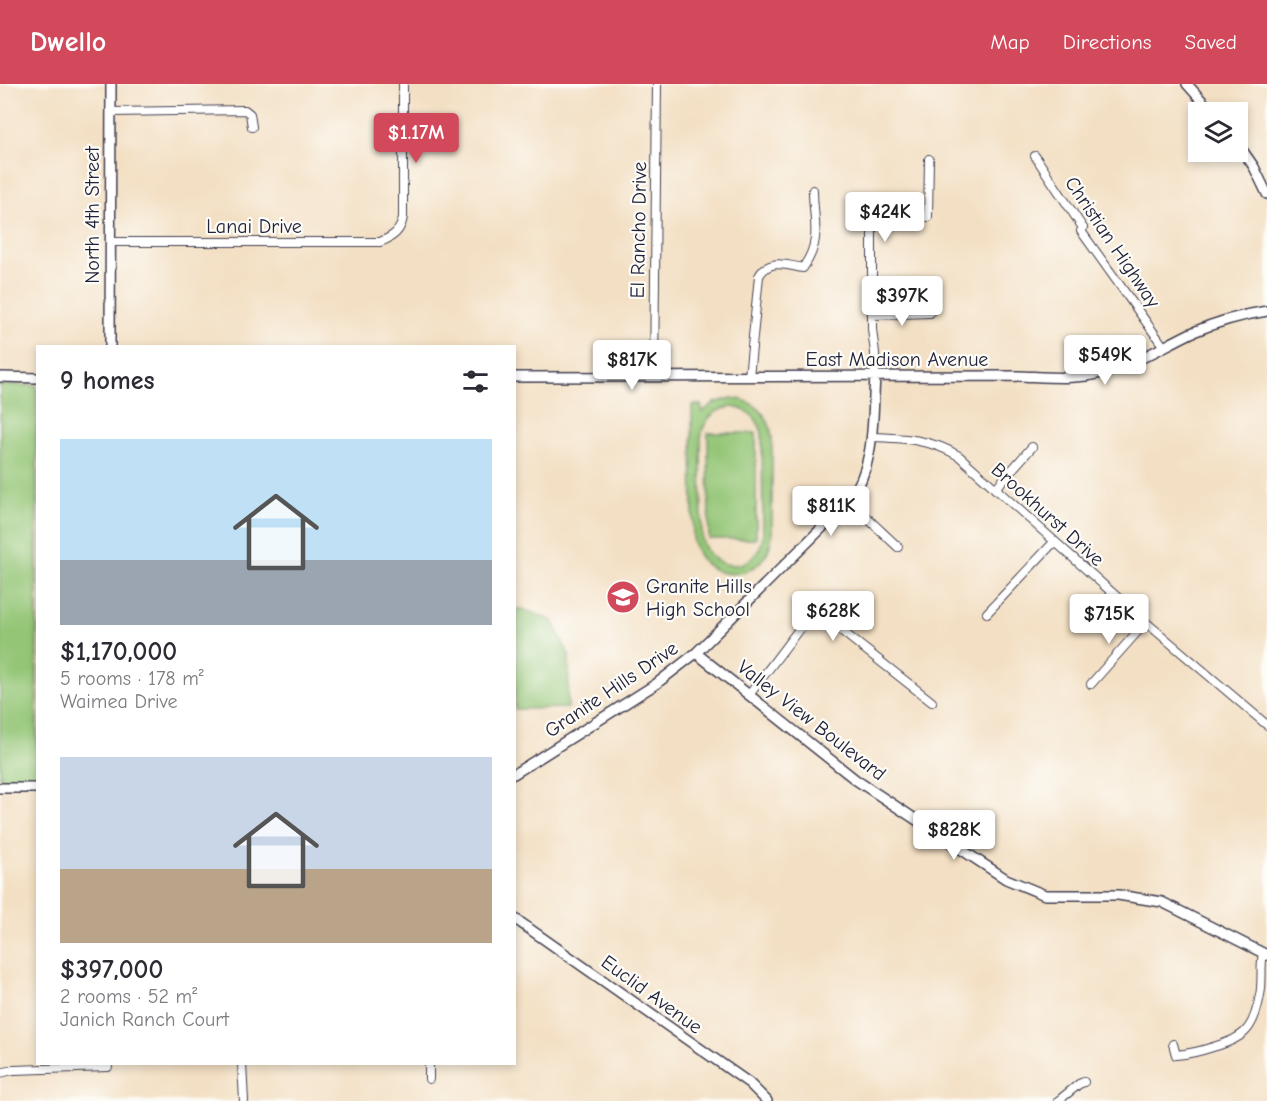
<!DOCTYPE html>
<html lang="en">
<head>
<meta charset="utf-8">
<style>
	:root { --surface:#fff; --page:#f2f2f3; --text:#2b2b33; --muted:#7c7c81; --accent:#d1495b }
	body { margin:0; font-family:"Comic Neue",sans-serif; background:var(--page); color:var(--text); height:100vh; display:flex; flex-direction:column; font-size:22px; white-space:nowrap }
	* { box-sizing:border-box; margin:0 }
	p { font-size:20px; color:var(--muted) }
	.icon { flex:none; width:33px; height:33px; fill:none; stroke:currentColor; stroke-width:2; stroke-linecap:round; stroke-linejoin:round }
	.map { position:relative; flex:1; overflow:hidden }
	.panel { position:absolute; left:36px; top:261px; width:480px; height:720px; display:flex; flex-direction:column; background:var(--surface); border-radius:0px; box-shadow:0 3px 9px #0003 }
	.panel>* { flex:none }
	.tools { position:absolute; left:1188px; top:18px; display:grid; gap:12px }
	.tools a { display:grid; place-items:center; width:60px; height:60px; border-radius:0px; background:var(--surface); box-shadow:0 3px 9px #0003; font-size:30px }
	.price { position:absolute; translate:-50% -51px; padding:0 14px; border-radius:6px; background:#fff; color:#222; font-size:20px; line-height:39px; filter:drop-shadow(0 2px 3px #0008) }
	.price::after { content:''; position:absolute; left:50%; top:36px; width:18px; height:14px; margin-left:-9px; background:inherit; clip-path:polygon(0 0,100% 0,50% 100%) }
	.price.on { background:var(--accent); color:#fff }
	ul { padding:0; list-style:none }
	li { display:grid; align-content:center; gap:12px; height:318px; padding:0 24px }
	li span { display:grid; place-items:center; height:186px; border-radius:0px; color:#555 }
	li>.icon { margin-inline-start:auto }
	span .icon { width:108px; height:108px; fill:#fffc; stroke-width:1 }
	li b { font-size:26px }
	h2 { display:flex; justify-content:space-between; align-items:center; height:72px; padding:0 24px; font-size:26px }
	header { display:flex; align-items:center; gap:36px; box-sizing:border-box; height:84px; padding:0 30px; background:var(--accent); color:#fff }
	header strong { font-size:28px }
	nav { display:flex; gap:33px; margin-inline-start:auto; font-size:21px }
	.map>svg:first-child { display:block }
	.green { fill:#93c575; stroke:#5a7458; stroke-width:1.5; fill-rule:evenodd }
	.lines { fill:none; stroke-linecap:round; stroke-linejoin:round }
	.minor-casing { stroke:#413e4f; stroke-width:10 }
	.tertiary-casing { stroke:#413e4f; stroke-width:12 }
	.minor { stroke:#fff; stroke-width:8 }
	.tertiary { stroke:#fff; stroke-width:9 }
	.labels { text-anchor:middle; stroke-width:4.5; stroke-linejoin:round; paint-order:stroke }
	.street-label { font-size:20px; fill:#22223b; stroke:#fdfcf7 }
	.poi-label { font-size:20px; fill:#22223b; stroke:#fdfcf7; text-anchor:start }
</style>
</head>
<body>
<header>
<strong>Dwello</strong>
<nav><a>Map</a><a>Directions</a><a>Saved</a></nav>
</header>
<div class="map">
<svg width="1267" height="1017" viewBox="0 0 1267 1017">
	<rect width="100%" height="100%" fill="#fdfcf7"/>
	<filter id="ink" filterUnits="userSpaceOnUse"><feTurbulence type="fractalNoise" baseFrequency=".0167" numOctaves="2"/><feDisplacementMap in="SourceGraphic" scale="12" xChannelSelector="R" yChannelSelector="G"/><feConvolveMatrix kernelMatrix="1 2 1 2 8 2 1 2 1" color-interpolation-filters="sRGB"/></filter>
	<filter id="wash" filterUnits="userSpaceOnUse"><feTurbulence type="fractalNoise" baseFrequency=".008" numOctaves="4" result="noise"/><feDisplacementMap in="SourceGraphic" scale="24" xChannelSelector="R" yChannelSelector="G"/><feGaussianBlur stdDeviation="1.35" result="paint"/><feColorMatrix in="noise" values="0 0 0 0 0 0 0 0 0 0 0 0 0 0 0 0 0 1.4 0 .05"/><feComposite in="paint" operator="in"/></filter>
	<g filter="url(#wash)">
		<rect width="100%" height="100%" fill="#f3dfc3"/>
		<path class="green" d="M0,301H37V695H0Z
			M732,314C755,316 770,331 772,354V451C768,499 704,504 693,457L692,321H701L702,328L714,319ZM732,323C748,325 758,334 762,349L763,451C760,488 711,492 702,455L701,354C703,336 714,325 732,323Z
			M708,349H756V455H709Z
			M515,525H523L553,537L569,571L568,624L515,625Z"/>
	</g>
	<g filter="url(#ink)">
		<g class="lines">
			<g class="minor-casing">
				<path id="minor" d="M111,28L245,26L250,30L252,43
					M1035,72L1083,144L1081,147L1164,263
					M111,158H380C393,153 401,147 403,133V0
					M872,231L930,229
					M654,293L657,0
					M749,293L759,192C769,174 786,181 803,184C823,155 813,137 813,106
					M875,293V269L872,245V144C881,126 910,133 928,133L929,75
					M871,353C903,354 931,355 959,372L1135,529L1267,641
					M995,405L1032,363
					M849,417L898,463
					M987,529L1054,458
					M1091,600L1146,538
					M749,611L806,536L815,532L824,533L932,618
					M1173,960L1176,971C1189,970 1201,967 1213,963C1245,954 1254,945 1260,911C1263,898 1260,883 1263,869
					M242,980L244,1017
					M0,989L13,986L108,983
					M429,995V980
					M1058,1017L1079,1000L1084,998"/>
			</g>
			<g class="tertiary-casing">
				<path id="tertiary" d="M1187,0L1212,28
					M1238,60L1254,83L1267,110
					M110,262L111,0
					M0,293L38,294
					M514,293L1019,292C1047,293 1075,296 1102,289C1134,281 1162,263 1191,249C1216,238 1241,231 1267,227
					M696,569L856,696L1006,795L1045,811H1118L1162,818L1267,871
					M514,690L656,600L696,569L849,417C876,381 872,336 875,293
					M0,704H38
					M514,834L749,999L767,1017"/>
			</g>
			<use href="#minor" class="minor"/>
			<use href="#tertiary" class="tertiary"/>
		</g>
	</g>
	<defs>
		<g id="school-disc" transform="scale(1.725)"><circle r="9.5" fill="#d1495b" stroke="#fdfcf7"/><path d="M0-5L7-2L0 1L-7-2ZM-4 1L0 2.5L4 1V4Q0 6-4 4Z" fill="#fff"/></g>
	</defs>
	<g fill-rule="evenodd">
		<use href="#school-disc" x="623" y="513"/>
	</g>
	<g class="labels">
		<g class="street-label">
			<text transform="translate(92 131) rotate(-90)" y="7">North 4th Street</text>
			<text x="254" y="149">Lanai Drive</text>
			<text transform="translate(638 146) rotate(-89)" y="7">El Rancho Drive</text>
			<text transform="translate(1113 158) rotate(56)" y="7">Christian Highway</text>
			<text x="897" y="282">East Madison Avenue</text>
			<text transform="translate(1048 430) rotate(42)" y="7">Brookhurst Drive</text>
			<text transform="translate(611 605) rotate(-34)" y="7">Granite Hills Drive</text>
			<text transform="translate(812 636) rotate(38)" y="7">Valley View Boulevard</text>
			<text transform="translate(652 910) rotate(36)" y="7">Euclid Avenue</text>
		</g>
		<g class="poi-label">
			<text x="646" y="509">Granite Hills<tspan x="646" dy="23">High School</tspan></text>
		</g>
	</g>
</svg>
<div class="tools">
<a><svg class="icon" aria-label="layers" viewBox="0 0 24 24"><path d="M12 4l9 5-9 5-9-5zM3 14l9 5 9-5"/></svg></a>
</div>
<b class="price on" style="left:416px;top:80px">$1.17M</b>
<b class="price" style="left:885px;top:159px">$424K</b>
<b class="price" style="left:902px;top:243px">$397K</b>
<b class="price" style="left:1105px;top:302px">$549K</b>
<b class="price" style="left:632px;top:307px">$817K</b>
<b class="price" style="left:831px;top:453px">$811K</b>
<b class="price" style="left:833px;top:558px">$628K</b>
<b class="price" style="left:1109px;top:561px">$715K</b>
<b class="price" style="left:954px;top:777px">$828K</b>
<section class="panel">
<h2>9 homes<svg class="icon" aria-label="filters" viewBox="0 0 24 24"><path d="M4 7h16M4 17h16"/><circle cx="9" cy="7" r="2"/><circle cx="15" cy="17" r="2"/></svg></h2>
<ul>
<li><span style="background:linear-gradient(#bfe0f5 65%,#9aa5b1 0)"><svg class="icon" aria-label="home" viewBox="0 0 24 24"><path d="M3 11l9-7 9 7M6 9v11h12V9"/></svg></span><div><b>$1,170,000</b><p>5 rooms · 178 m²</p><p>Waimea Drive</p></div></li>
<li><span style="background:linear-gradient(#c9d6e8 60%,#b9a48a 0)"><svg class="icon" aria-label="home" viewBox="0 0 24 24"><path d="M3 11l9-7 9 7M6 9v11h12V9"/></svg></span><div><b>$397,000</b><p>2 rooms · 52 m²</p><p>Janich Ranch Court</p></div></li>
</ul>
</section>
</div>
</body>
</html>
